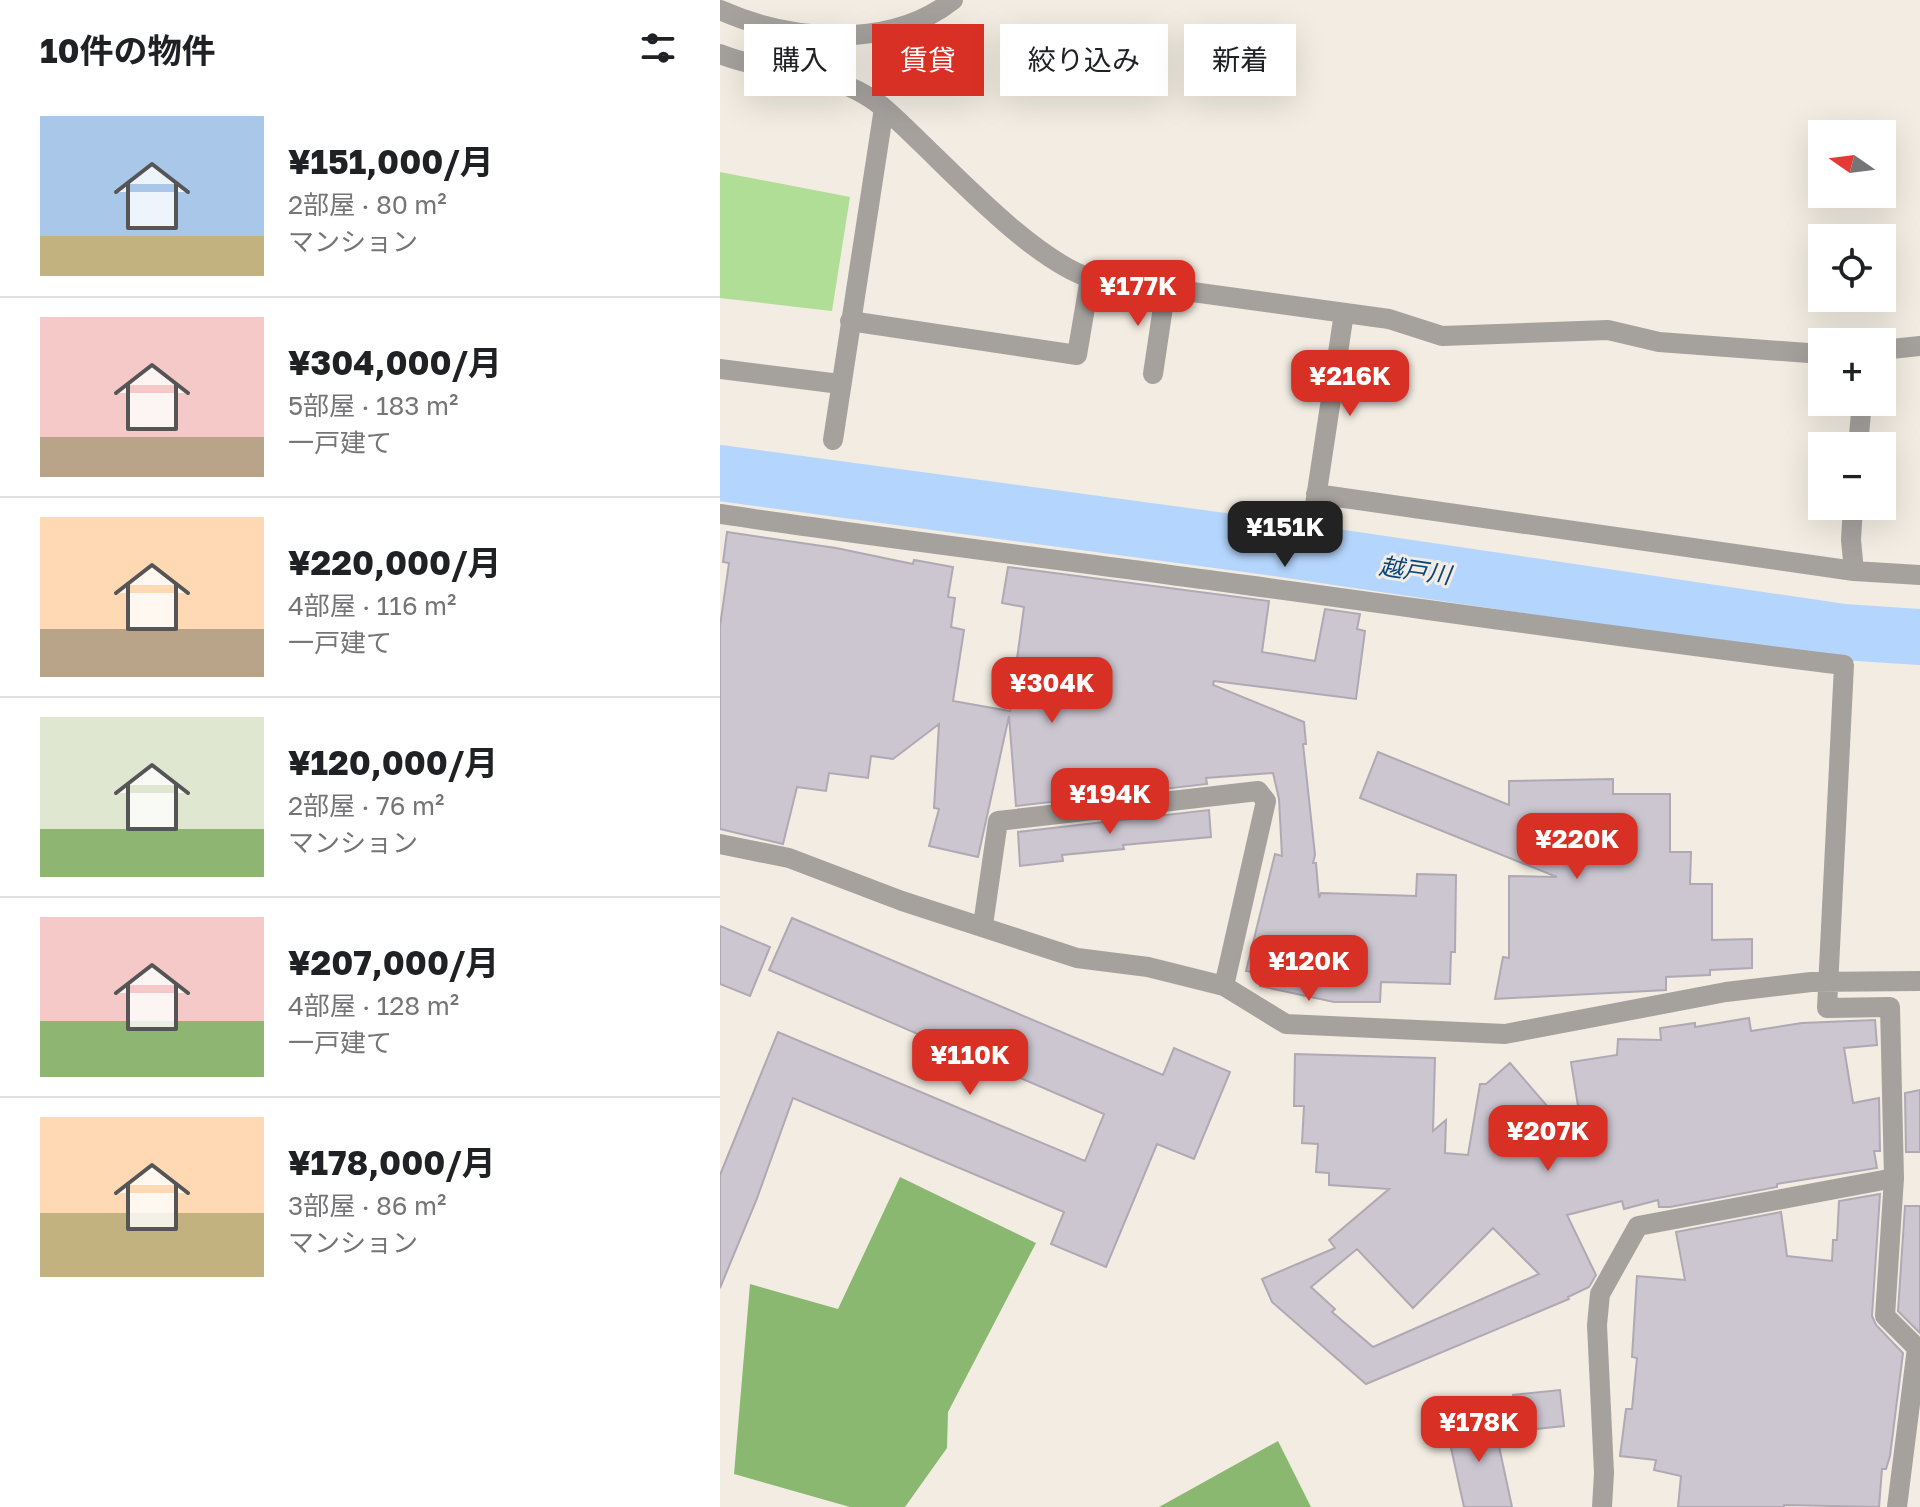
<!DOCTYPE html>
<html lang="ja">
<head>
<meta charset="utf-8">
<style>
	:root { --surface:#fff; --page:#f2f2f2; --text:#202124; --muted:#757577; --line:#e0e0e0; --accent:#d93025 }
	body { margin:0; font-family:"Golos Text","Noto Sans JP",sans-serif; background:var(--page); color:var(--text); height:100vh; display:flex; flex-direction:column; font-size:30px; white-space:nowrap }
	* { box-sizing:border-box; margin:0 }
	p { font-size:26px; color:var(--muted) }
	.icon { flex:none; width:44px; height:44px; fill:none; stroke:currentColor; stroke-width:2; stroke-linecap:round; stroke-linejoin:round }
	.map { position:relative; flex:1; overflow:hidden }
	.panel { display:flex; flex-direction:column; background:var(--surface); width:720px }
	.panel>* { flex:none }
	.guide { position:absolute; left:24px; top:24px; width:760px; height:72px; display:flex; gap:16px }
	.needle { width:52px; rotate:284deg }
	.controls { position:absolute; left:1088px; top:120px; display:grid; gap:16px }
	.controls a { display:grid; place-items:center; width:88px; height:88px; border-radius:0px; background:var(--surface); box-shadow:0 8px 32px #0002; font-size:40px }
	.price { position:absolute; translate:-50% -68px; padding:0 18px; border-radius:16px; background:var(--accent); color:#fff; font-size:26px; line-height:52px; filter:drop-shadow(0 2px 4px #0008) }
	.price::after { content:''; position:absolute; left:50%; top:48px; width:24px; height:18px; margin-left:-12px; background:inherit; clip-path:polygon(0 0,100% 0,50% 100%) }
	.price.on { background:#222; color:#fff }
	ul { padding:0; list-style:none }
	li { display:flex; align-items:center; gap:24px; height:200px; padding:0 40px }
	li+li { border-top:2px solid var(--line) }
	li span { display:grid; place-items:center; flex:none; width:224px; height:160px; border-radius:0px; color:#555 }
	li>.icon { margin-inline-start:auto }
	span .icon { width:96px; height:96px; fill:#fffc; stroke-width:1 }
	li b { font-size:34px }
	h2 { display:flex; justify-content:space-between; align-items:center; height:96px; padding:0 40px; font-size:34px }
	.chip { padding:0 28px; border-radius:0px; background:var(--surface); box-shadow:0 8px 32px #0002; font-size:28px; line-height:72px }
	.chip.on { background:var(--accent); color:#fff }
	main { display:flex; flex:1; min-height:0 }
	.map>svg:first-child { display:block }
	.green { fill:#b0de97 }
	.forest { fill:#8ab870 }
	.lines { fill:none; stroke-linecap:round; stroke-linejoin:round }
	.river { stroke:#b4d5fd; stroke-width:56 }
	.building { fill:#cbc6d0; stroke:#aea9b3; stroke-width:2; fill-rule:evenodd }
	.minor { stroke:#a5a29e; stroke-width:20 }
	.labels { text-anchor:middle; stroke-width:6; stroke-linejoin:round; paint-order:stroke }
	.water-label { font-size:24px; font-style:italic; fill:#07447d; stroke:#f2ece2 }
</style>
</head>
<body>
<main>
<section class="panel">
<h2>10件の物件<svg class="icon" aria-label="filters" viewBox="0 0 24 24"><path d="M4 7h16M4 17h16"/><circle cx="9" cy="7" r="2"/><circle cx="15" cy="17" r="2"/></svg></h2>
<ul>
<li><span style="background:linear-gradient(#a9c7e8 75%,#c2b280 0)"><svg class="icon" aria-label="home" viewBox="0 0 24 24"><path d="M3 11l9-7 9 7M6 9v11h12V9"/></svg></span><div><b>¥151,000/月</b><p>2部屋 · 80 m²</p><p>マンション</p></div></li>
<li><span style="background:linear-gradient(#f6c9c9 75%,#b9a48a 0)"><svg class="icon" aria-label="home" viewBox="0 0 24 24"><path d="M3 11l9-7 9 7M6 9v11h12V9"/></svg></span><div><b>¥304,000/月</b><p>5部屋 · 183 m²</p><p>一戸建て</p></div></li>
<li><span style="background:linear-gradient(#ffd9b3 70%,#b9a48a 0)"><svg class="icon" aria-label="home" viewBox="0 0 24 24"><path d="M3 11l9-7 9 7M6 9v11h12V9"/></svg></span><div><b>¥220,000/月</b><p>4部屋 · 116 m²</p><p>一戸建て</p></div></li>
<li><span style="background:linear-gradient(#dfe7d0 70%,#8fb573 0)"><svg class="icon" aria-label="home" viewBox="0 0 24 24"><path d="M3 11l9-7 9 7M6 9v11h12V9"/></svg></span><div><b>¥120,000/月</b><p>2部屋 · 76 m²</p><p>マンション</p></div></li>
<li><span style="background:linear-gradient(#f6c9c9 65%,#8fb573 0)"><svg class="icon" aria-label="home" viewBox="0 0 24 24"><path d="M3 11l9-7 9 7M6 9v11h12V9"/></svg></span><div><b>¥207,000/月</b><p>4部屋 · 128 m²</p><p>一戸建て</p></div></li>
<li><span style="background:linear-gradient(#ffd9b3 60%,#c2b280 0)"><svg class="icon" aria-label="home" viewBox="0 0 24 24"><path d="M3 11l9-7 9 7M6 9v11h12V9"/></svg></span><div><b>¥178,000/月</b><p>3部屋 · 86 m²</p><p>マンション</p></div></li>
</ul>
</section>
<div class="map">
<svg width="1200" height="1507" viewBox="0 0 1200 1507">
	<rect width="100%" height="100%" fill="#f2ece2"/>
	<path class="green" d="M0,172L130,197L112,311L0,298Z"/>
	<path class="forest" d="M180,1177L316,1243L228,1412L227,1448L185,1507H130L14,1474L30,1284L118,1309Z
		M558,1441L591,1507H439Z"/>
	<g class="lines">
		<path class="river" d="M0,473L548,547L1123,632L1200,637"/>
	</g>
	<path class="building" d="M7,532L116,548L193,564L194,560L233,567L228,597L235,598L231,627L244,630L233,701L290,711L304,607L282,603L288,567L549,601L542,652L595,661L605,609L640,614L637,629L645,631L636,699L494,681L493,685L584,722L586,744H583L595,855L593,863H596L599,898L601,893L696,896L697,874L736,875L735,952H731L730,984L661,982L660,1002H614L540,986L542,974L526,971L555,854L562,856L559,799L553,773L486,778L487,784L296,806L289,716L258,857L209,846L219,809L214,808L219,724L173,759L151,756L148,778L109,773L106,791L77,787L63,844L0,829V626L9,563L3,562Z
		M658,752L789,805V781L893,779V794H950V852H971L970,884H992V940L1032,939V968L990,970V975L946,977V990L775,999L783,957L789,958V876L837,877L640,798Z
		M489,810L491,837L403,845L404,849L342,855L343,861L300,866L298,832Z
		M72,918L443,1075L454,1048L510,1072L474,1159L437,1144L386,1267L331,1244L344,1212L73,1098L36,1201L0,1288V1175L58,1032L365,1161L384,1114L49,970Z
		M0,926L50,947L30,996L0,984Z
		M1029,1018L1031,1031L1082,1023L1155,1020L1157,1045L1124,1048L1133,1103L1159,1098L1160,1151H1154L1157,1168L1057,1184V1187L950,1207H939L938,1200L904,1209L902,1201L847,1215L876,1275L869,1287L848,1297L849,1299L646,1384L552,1302L542,1279L615,1248L609,1240L669,1189L609,1185V1173L596,1172L598,1144L582,1143L584,1106H574L575,1054L715,1058L713,1131L726,1120L725,1153L748,1155L760,1084H766L790,1063L865,1150L851,1062L897,1055L898,1039L941,1040L940,1028L975,1023V1027ZM773,1228L819,1274L653,1347L612,1312L615,1309L591,1287L637,1249L693,1308Z
		M1200,1090V1152H1186L1185,1093Z
		M1160,1194L1152,1316L1156,1325L1183,1353L1170,1456L1166,1469H1162L1159,1507L1064,1505V1507H958L961,1476L934,1470L936,1460L900,1456L906,1409H912L917,1358L912,1357L917,1276L965,1280L956,1232L1061,1212L1067,1256L1112,1261L1113,1240H1117L1119,1201Z
		M1185,1206H1200V1333L1178,1311Z
		M840,1390L844,1426L798,1431L793,1395Z
		M773,1418L792,1507H744L726,1425Z"/>
	<g class="lines">
		<path class="minor" d="M0,10C70,41 170,50 233,0
			M0,54C47,73 104,69 147,96C166,107 182,125 198,140C241,181 315,260 370,278L669,319L722,336L888,330L939,342L1102,354
			M130,321L357,355L370,278
			M1162,350L1200,346
			M0,369L120,384
			M433,374L446,287
			M113,440L164,108
			M1138,446L1142,402
			M596,494L1134,571L1200,575
			M1133,506L1131,540L1134,571
			M0,514C175,540 351,561 526,585C726,612 924,641 1124,665L1107,1008L1170,1007L1174,1178L1165,1316L1197,1348L1177,1507
			M593,518L624,313
			M0,844L69,858L182,901L357,958L428,967L504,986L566,1024L785,1034L1006,992L1091,982L1200,981
			M263,925L278,821L538,791L546,801L504,986
			M882,1507L884,1473L877,1325L880,1294L918,1226L1174,1178"/>
	</g>
	<g class="labels">
		<g class="water-label">
			<text transform="translate(695 571) rotate(8)" y="8">越戸川</text>
		</g>
	</g>
</svg>
<div class="controls">
<a><svg class="needle" viewBox="-14 -14 28 28"><path d="M0-13l5 13h-10z" fill="#e53935"/><path d="M0 13l5-13h-10z" fill="#757577"/></svg></a>
<a><svg class="icon" aria-label="locate" viewBox="0 0 24 24"><circle cx="12" cy="12" r="6"/><path d="M12 2v4M12 18v4M2 12h4M18 12h4"/></svg></a>
<a>+</a>
<a>−</a>
</div>
<b class="price" style="left:418px;top:328px">¥177K</b>
<b class="price" style="left:630px;top:418px">¥216K</b>
<b class="price on" style="left:565px;top:569px">¥151K</b>
<b class="price" style="left:332px;top:725px">¥304K</b>
<b class="price" style="left:390px;top:836px">¥194K</b>
<b class="price" style="left:857px;top:881px">¥220K</b>
<b class="price" style="left:589px;top:1003px">¥120K</b>
<b class="price" style="left:250px;top:1097px">¥110K</b>
<b class="price" style="left:828px;top:1173px">¥207K</b>
<b class="price" style="left:759px;top:1464px">¥178K</b>
<div class="guide">
<a class="chip">購入</a>
<a class="chip on">賃貸</a>
<a class="chip">絞り込み</a>
<a class="chip">新着</a>
</div>
</div>
</main>
</body>
</html>
